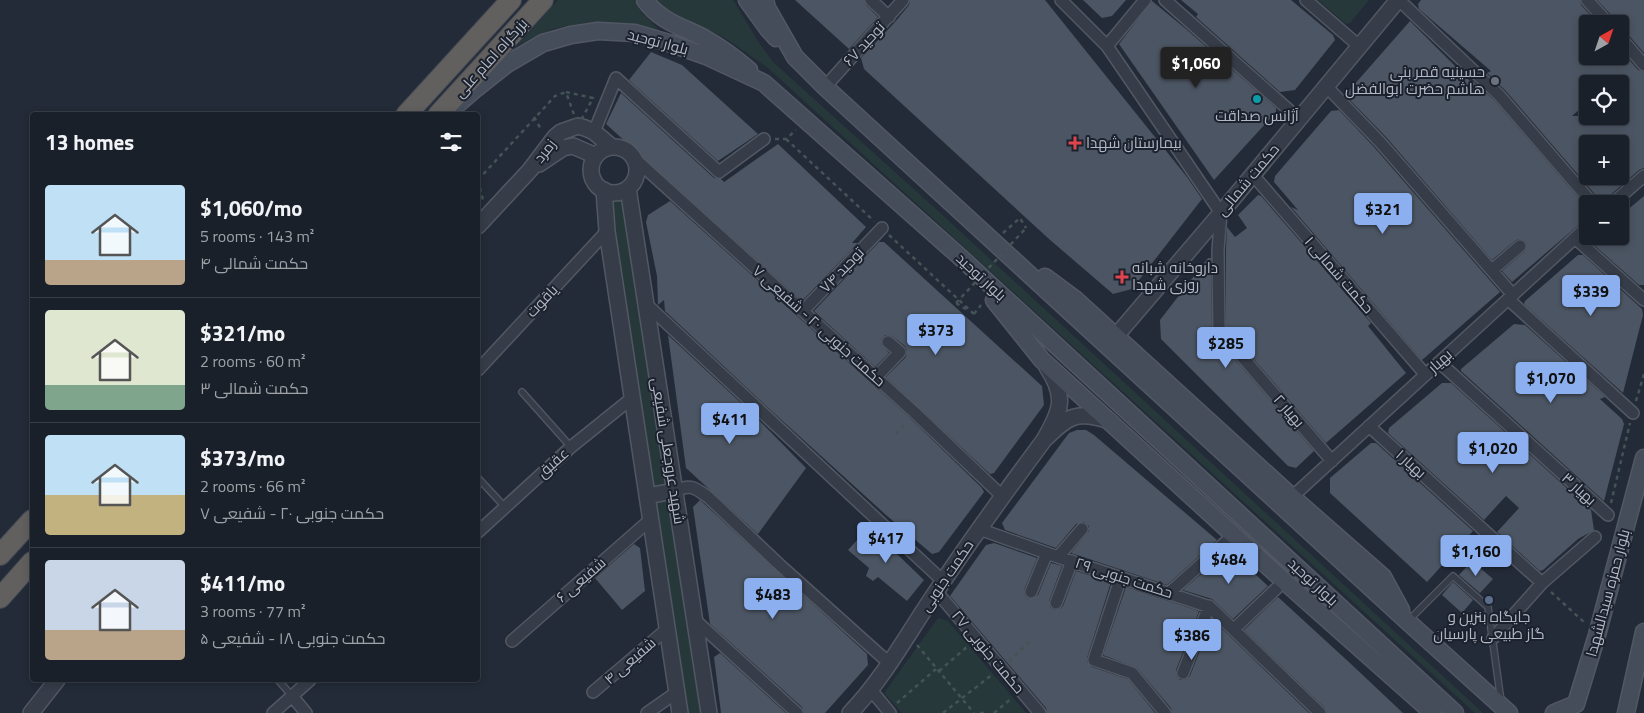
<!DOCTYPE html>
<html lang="en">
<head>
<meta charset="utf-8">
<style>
	:root { --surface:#1a202a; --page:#272d36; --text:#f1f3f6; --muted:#9fa3a8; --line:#383e47; --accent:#8cb0ef }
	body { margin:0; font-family:"Titillium Web",Cairo,sans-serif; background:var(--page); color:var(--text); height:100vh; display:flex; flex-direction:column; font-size:19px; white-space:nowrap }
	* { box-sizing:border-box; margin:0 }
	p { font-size:16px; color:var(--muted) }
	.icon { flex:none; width:28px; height:28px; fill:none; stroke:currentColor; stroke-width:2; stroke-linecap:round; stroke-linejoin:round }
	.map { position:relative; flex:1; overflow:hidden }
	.sheet { position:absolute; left:30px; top:112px; width:450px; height:570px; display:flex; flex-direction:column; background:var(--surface); border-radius:5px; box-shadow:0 2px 8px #0003,0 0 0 1px var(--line) }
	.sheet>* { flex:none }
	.needle { width:32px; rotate:40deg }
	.tools { position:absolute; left:1579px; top:15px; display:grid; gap:10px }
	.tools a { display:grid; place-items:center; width:50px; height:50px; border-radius:5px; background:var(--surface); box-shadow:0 2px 8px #0003,0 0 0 1px var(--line); font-size:25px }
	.price { position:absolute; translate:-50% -42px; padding:0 11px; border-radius:5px; background:var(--accent); color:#111; font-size:16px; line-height:32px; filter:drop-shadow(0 1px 2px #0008) }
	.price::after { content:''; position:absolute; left:50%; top:30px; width:15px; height:11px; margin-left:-8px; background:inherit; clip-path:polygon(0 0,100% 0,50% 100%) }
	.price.selected { background:#222; color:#fff }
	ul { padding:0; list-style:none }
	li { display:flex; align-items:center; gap:15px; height:125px; padding:0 15px }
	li+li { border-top:1px solid var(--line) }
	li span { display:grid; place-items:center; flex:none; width:140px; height:100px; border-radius:5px; color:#555 }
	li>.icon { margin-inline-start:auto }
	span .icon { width:60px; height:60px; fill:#fffc; stroke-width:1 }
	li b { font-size:21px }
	h2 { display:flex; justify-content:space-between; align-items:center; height:60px; padding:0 15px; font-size:21px }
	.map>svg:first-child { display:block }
	.green { fill:#26383a }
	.building { fill:#4c5563; fill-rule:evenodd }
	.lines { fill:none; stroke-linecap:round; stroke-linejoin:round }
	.service-casing { stroke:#525863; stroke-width:8 }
	.minor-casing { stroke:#525863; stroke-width:14 }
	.tertiary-casing { stroke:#525863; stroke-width:18 }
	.secondary-casing { stroke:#525863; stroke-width:19 }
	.trunk-casing { stroke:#424853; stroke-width:22 }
	.path { stroke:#435356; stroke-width:2.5; stroke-dasharray:4 4; stroke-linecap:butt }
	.service { stroke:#373d48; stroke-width:5.5 }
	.minor { stroke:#373d48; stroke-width:11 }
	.tertiary { stroke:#373d48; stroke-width:15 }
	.secondary { stroke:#454d5b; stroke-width:16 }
	.trunk { stroke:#62605e; stroke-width:20 }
	.path-bridge { stroke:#435356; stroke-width:2.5; stroke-dasharray:4 4; stroke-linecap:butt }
	.worship-dot { fill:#6b7280; stroke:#1c222d; stroke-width:2 }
	.culture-dot { fill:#0f9aa8; stroke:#1c222d; stroke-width:2 }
	.health-dot { fill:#e0444e; stroke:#1c222d; stroke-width:2 }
	.service-dot { fill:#5c6f8a; stroke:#1c222d; stroke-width:2 }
	.labels { text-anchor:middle; stroke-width:4; stroke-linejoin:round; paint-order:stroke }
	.street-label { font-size:15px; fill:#b2b8c4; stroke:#1c222d }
	.poi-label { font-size:15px; fill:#b2b8c4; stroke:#1c222d }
</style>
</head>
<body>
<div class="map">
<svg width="1644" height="713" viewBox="0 0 1644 713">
	<rect width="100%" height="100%" fill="#232b38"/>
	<path class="green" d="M558,0H634L642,13L659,30C623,23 589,19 553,29C541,33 529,40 518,45Z
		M654,0H733L759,43L773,62L938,211L1483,713H1475L768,68C753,58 738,46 723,37C700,24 675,17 654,0Z
		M1318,0H1369L1350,23L1346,24Z
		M621,197L665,481V484L656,488L653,486L610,199Z
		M660,500H664L669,504L700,713H688L656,507Z
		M938,618L948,621L1026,713H902L884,693Z"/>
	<path class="building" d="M795,0H864L866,5L878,17L849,49Z
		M910,0H1045L1187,177L1202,199L1132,289L1113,294L1049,239L864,69L861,58L895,22L909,5Z
		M1083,0H1126L1112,16L1102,18Z
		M1181,0H1291L1333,35L1335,40L1295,90L1280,92L1196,17L1198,14Z
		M1421,0H1580L1581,5L1599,24H1588V56H1620V49L1638,70L1644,72V168L1639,170L1607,198L1603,204H1600L1599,199L1505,90L1487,73L1491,71L1419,9L1418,4ZM1588,84H1620V116H1572L1588,102ZM1588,144H1620V176H1588Z
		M1597,0H1644V53L1626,32L1620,30V24H1616L1615,19Z
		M1152,1L1186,29L1276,108V112L1214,180L1119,44Z
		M1410,21L1471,82L1473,81L1494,100L1588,209V217L1512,282L1502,271L1525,251L1527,245L1525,241L1519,239L1516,240L1492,260L1386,137L1346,96V94Z
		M651,52L682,65L758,134L718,161L629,80Z
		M621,93L714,178L721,179L724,182L778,144L866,227L852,243H858L802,301L606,124Z
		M1339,110L1374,147L1500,292L1422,360L1291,207L1298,210L1274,182L1275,176L1331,111Z
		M1258,195L1261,196L1371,323L1368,326L1406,373L1326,443L1226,327V250L1227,227L1235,237L1247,228L1238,215Z
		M1644,196V285H1639L1594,245V236H1620V216Z
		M670,201L909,417L982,488L984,492L939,552L932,554L886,515L764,404L665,311L664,300L658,305L657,276L646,222L648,215Z
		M879,242H884L1042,386L1044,405L994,473L990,474L886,377L906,357L907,350L905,346L892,336L885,335L881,340V344L889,353L875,367L814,311Z
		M1578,255H1583L1642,309L1643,315L1623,393L1524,304L1525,301Z
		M1208,258H1211L1212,330L1213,334L1314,451L1296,468L1288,466L1161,339L1160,320Z
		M1514,324L1525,325L1605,397L1600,399L1622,419L1624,424L1604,501L1461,371V369Z
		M668,335L754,415L806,468L758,534L686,468Z
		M1442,383H1451L1591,510L1594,530L1578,539L1543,570L1540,571L1497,532L1519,508L1506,496L1484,520L1388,433L1389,428Z
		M1077,430H1086L1094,435L1217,540L1167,585L1071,553L1089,531V526L1084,522L1076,524L1056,548L1005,530L1002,523L1069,433Z
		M1371,443H1376L1473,531L1427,582L1330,493V478Z
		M700,500L867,654L868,665L825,713H804L802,707L710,624L693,507Z
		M869,527L924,580L907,601L878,577L873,581L866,576L869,568L848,550Z
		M994,543L1037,558L1024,590L1025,596L1029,599H1032L1038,595L1051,563L1062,566L1049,601L1050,607L1054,610L1060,609L1063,606L1076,571L1111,582L1087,658V662L1092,667L1128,679L1155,713H1047L1046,708L950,596L986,545Z
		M634,544L640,548L645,591L622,610L595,578Z
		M1229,550L1268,586L1233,619L1212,599L1183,590Z
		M1472,561L1493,579L1480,593L1459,575Z
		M1453,582L1473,600L1462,613L1442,595Z
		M1126,587L1199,611L1176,670V675L1180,680H1185L1190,676L1212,619L1309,713H1172L1171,708L1137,668L1103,655Z
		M1278,597L1351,664L1403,713H1327L1325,708L1244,630Z
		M720,653L786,713H721L714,657Z"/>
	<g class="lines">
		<g class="service-casing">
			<path id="service" d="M522,392L571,447
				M478,478L505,507
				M1408,621L1453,576L1488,607L1501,701
				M278,680L292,696"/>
		</g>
		<g class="minor-casing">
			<path id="minor" d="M871,0L889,17
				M1061,0L1107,46L1221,213L1218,250L1219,330L1332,461
				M1165,0L1299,119
				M1306,0L1359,46
				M1399,0L1499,95L1593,204
				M1587,0L1609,24
				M1620,37L1644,65
				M1107,46L1145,0
				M1326,86L1380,142L1513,295
				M825,87L903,0
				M594,132L616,78L719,172L764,139
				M634,158L914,412L1002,496
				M1253,175L1425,374
				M1612,204L1644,176
				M1575,238L1644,300
				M1492,270L1520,246
				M1508,299L1633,413
				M645,303L943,581
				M803,311L882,228
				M1439,362L1608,515
				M478,370L607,231
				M876,377L900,352L888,342
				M1369,426L1542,583
				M674,491C691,484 694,487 708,497L782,567L889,663
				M1292,497L1588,226
				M979,529L1058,557L1210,607L1320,713
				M478,532L571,447L632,398
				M1058,557L1082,529
				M1121,577L1094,660L1132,673L1165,713
				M936,591L1040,713
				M1031,592L1047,553
				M1169,593L1228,540
				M1056,603L1072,561
				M695,620L797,713
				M1234,629L1277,588
				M1493,638L1542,583L1595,537
				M512,641L650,520
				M1183,673L1209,606
				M871,690L890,713
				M593,692L667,629
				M292,696L306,713
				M273,713L310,680
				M647,713L677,692"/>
		</g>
		<g class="tertiary-casing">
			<path id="tertiary" d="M591 170a23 23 0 1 1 46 0a23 23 0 1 1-46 0Z
				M539,164L563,148L573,146L596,156
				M628,188L709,713
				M604,190L607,231L680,713
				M478,226L530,170L555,137L561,132L578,126L585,128L594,132L612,147
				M1116,336L1221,213L1398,0
				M1047,367C1067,397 1061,411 1044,440C1068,416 1076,410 1110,421
				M647,496L674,491
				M31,713L57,680
				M850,713C884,678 908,633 936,592C970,540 1007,490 1044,440"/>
		</g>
		<g class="secondary-casing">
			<path id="secondary" d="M645,0C659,21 683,27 704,38C720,47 735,58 749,70
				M747,0L768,29L776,38
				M765,0L767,8L795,57L825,87L1407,621L1509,713
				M459,103L474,90L507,64L543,43L571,35L598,31L635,33L669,43L706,56L764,83L958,255L1455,713
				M1045,277L1076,300L1292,497L1383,577L1401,610
				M994,300L1042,360L1284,581L1433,713
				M1554,713L1576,704L1597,635L1644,458
				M1626,713L1644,632"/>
		</g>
		<g class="trunk-casing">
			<path id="trunk" d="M406,115L511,0
				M438,115L543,0
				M0,555L32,520
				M0,598L32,562"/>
		</g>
		<path class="path" d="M566,92L593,98L578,126Z
			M534,117L542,131
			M775,139H786L796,130
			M786,139L874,221
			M478,180L555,96L566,92
			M478,180L483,200
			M1003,233L1020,218L1026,228
			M889,235L974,314
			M956,303L969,311
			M974,314L981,305
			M1636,401L1644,374
			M896,434L906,422
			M1611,503L1630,423
			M1551,592L1585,623
			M917,645L974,713
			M1009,661L1032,640
			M939,671L968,646
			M897,703L936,669
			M943,713L993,674
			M980,713H987
			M994,713L1012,698"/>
		<use href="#service" class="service"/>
		<use href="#minor" class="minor"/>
		<use href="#tertiary" class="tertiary"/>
		<use href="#secondary" class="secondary"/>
		<use href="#trunk" class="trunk"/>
		<path class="path-bridge" d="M956,303L1026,228"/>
	</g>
	<circle class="worship-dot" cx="1495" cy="81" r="5"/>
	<circle class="culture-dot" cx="1257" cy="99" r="5"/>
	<g class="health-dot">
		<path d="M1072.5 135.5h5v5h5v5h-5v5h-5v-5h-5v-5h5z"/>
		<path d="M1119.5 269.5h5v5h5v5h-5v5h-5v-5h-5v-5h5z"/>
	</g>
	<circle class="service-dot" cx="1489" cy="600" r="5"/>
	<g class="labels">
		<g class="street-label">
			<text transform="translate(658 42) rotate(15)" y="5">بلوار توحید</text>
			<text transform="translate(864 44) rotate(-47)" y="5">توحید ۶۷</text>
			<text transform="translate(491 58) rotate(-48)" y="5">بزرگراه امام علی</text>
			<text transform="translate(545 151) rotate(-52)" y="5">زمرد</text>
			<text transform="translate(1248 180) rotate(-50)" y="5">حکمت شمالی</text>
			<text transform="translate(842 270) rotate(-46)" y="5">توحید ۷۴</text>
			<text transform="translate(1339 275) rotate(49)" y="5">حکمت شمالی ۱</text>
			<text transform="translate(981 277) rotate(43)" y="5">بلوار توحید</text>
			<text transform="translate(542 301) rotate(-47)" y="5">یاقوت</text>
			<text transform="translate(819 326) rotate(42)" y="5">حکمت جنوبی ۲۰ - شفیعی ۷</text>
			<text transform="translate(1440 361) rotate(-42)" y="5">بهیار</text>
			<text transform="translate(1289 411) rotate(49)" y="5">بهیار ۲</text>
			<text transform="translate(668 451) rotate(81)" y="5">شهید عروجعلی شفیعی</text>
			<text transform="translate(553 463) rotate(-42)" y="5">عقیق</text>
			<text transform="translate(1411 464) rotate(42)" y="5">بهیار ۱</text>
			<text transform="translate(1579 489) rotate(42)" y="5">بهیار ۳</text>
			<text transform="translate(947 576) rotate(-56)" y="5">حکمت جنوبی</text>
			<text transform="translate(1124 578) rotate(18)" y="5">حکمت جنوبی ۲۹</text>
			<text transform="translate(581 580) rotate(-41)" y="5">شفیعی ۶</text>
			<text transform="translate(1313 582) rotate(43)" y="5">بلوار توحید</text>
			<text transform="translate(1608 593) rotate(-75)" y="5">بلوار حمزه سیدالشهدا</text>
			<text transform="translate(988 652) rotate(50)" y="5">حکمت جنوبی ۲۷</text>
			<text transform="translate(630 661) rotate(-41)" y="5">شفیعی ۴</text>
		</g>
		<g class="poi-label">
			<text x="1485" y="77" text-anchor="end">حسینیه قمر بنی<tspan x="1485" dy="17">هاشم حضرت ابوالفضل</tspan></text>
			<text x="1257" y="121">آژانس صداقت</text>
			<text x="1086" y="148" text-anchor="start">بیمارستان شهدا</text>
			<text x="1132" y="273" text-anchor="start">داروخانه شبانه<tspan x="1132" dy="17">روزی شهدا</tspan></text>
			<text x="1489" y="622">جایگاه بنزین و<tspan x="1489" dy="17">گاز طبیعی پارسیان</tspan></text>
		</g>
	</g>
</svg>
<div class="tools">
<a><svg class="needle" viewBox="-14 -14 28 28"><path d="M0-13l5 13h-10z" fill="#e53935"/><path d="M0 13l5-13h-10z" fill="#9fa3a8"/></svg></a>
<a><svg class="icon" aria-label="locate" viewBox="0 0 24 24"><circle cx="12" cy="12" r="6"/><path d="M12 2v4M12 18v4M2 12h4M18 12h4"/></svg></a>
<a>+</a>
<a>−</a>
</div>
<b class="price selected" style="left:1196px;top:89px">$1,060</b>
<b class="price" style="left:1383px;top:235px">$321</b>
<b class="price" style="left:1591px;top:317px">$339</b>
<b class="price" style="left:936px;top:356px">$373</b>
<b class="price" style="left:1226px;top:369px">$285</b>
<b class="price" style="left:1551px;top:404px">$1,070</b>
<b class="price" style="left:730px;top:445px">$411</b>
<b class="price" style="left:1493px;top:474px">$1,020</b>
<b class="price" style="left:886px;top:564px">$417</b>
<b class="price" style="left:1476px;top:577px">$1,160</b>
<b class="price" style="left:1229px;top:585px">$484</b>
<b class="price" style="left:773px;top:620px">$483</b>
<b class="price" style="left:1192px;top:661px">$386</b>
<section class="sheet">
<h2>13 homes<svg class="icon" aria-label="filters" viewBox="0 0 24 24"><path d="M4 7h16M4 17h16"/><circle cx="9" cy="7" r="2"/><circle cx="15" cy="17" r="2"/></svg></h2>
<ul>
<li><span style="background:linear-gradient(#bfe0f5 75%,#b9a48a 0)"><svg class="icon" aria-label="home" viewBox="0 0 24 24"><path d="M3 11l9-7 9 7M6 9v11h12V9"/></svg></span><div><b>$1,060/mo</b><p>5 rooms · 143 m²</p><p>حکمت شمالی ۴</p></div></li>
<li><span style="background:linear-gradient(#dfe7d0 75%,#7fa58c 0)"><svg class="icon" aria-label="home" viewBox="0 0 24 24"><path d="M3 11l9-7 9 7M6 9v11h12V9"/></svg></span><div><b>$321/mo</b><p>2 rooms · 60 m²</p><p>حکمت شمالی ۳</p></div></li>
<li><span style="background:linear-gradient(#bfe0f5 60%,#c2b280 0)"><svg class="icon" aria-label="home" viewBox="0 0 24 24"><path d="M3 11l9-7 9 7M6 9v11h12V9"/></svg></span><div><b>$373/mo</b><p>2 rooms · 66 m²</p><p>حکمت جنوبی ۲۰ - شفیعی ۷</p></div></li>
<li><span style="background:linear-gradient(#c9d6e8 70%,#b9a48a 0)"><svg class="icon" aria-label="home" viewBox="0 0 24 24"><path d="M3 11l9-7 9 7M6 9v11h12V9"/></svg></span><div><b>$411/mo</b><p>3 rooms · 77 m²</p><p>حکمت جنوبی ۱۸ - شفیعی ۵</p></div></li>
</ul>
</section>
</div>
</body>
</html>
